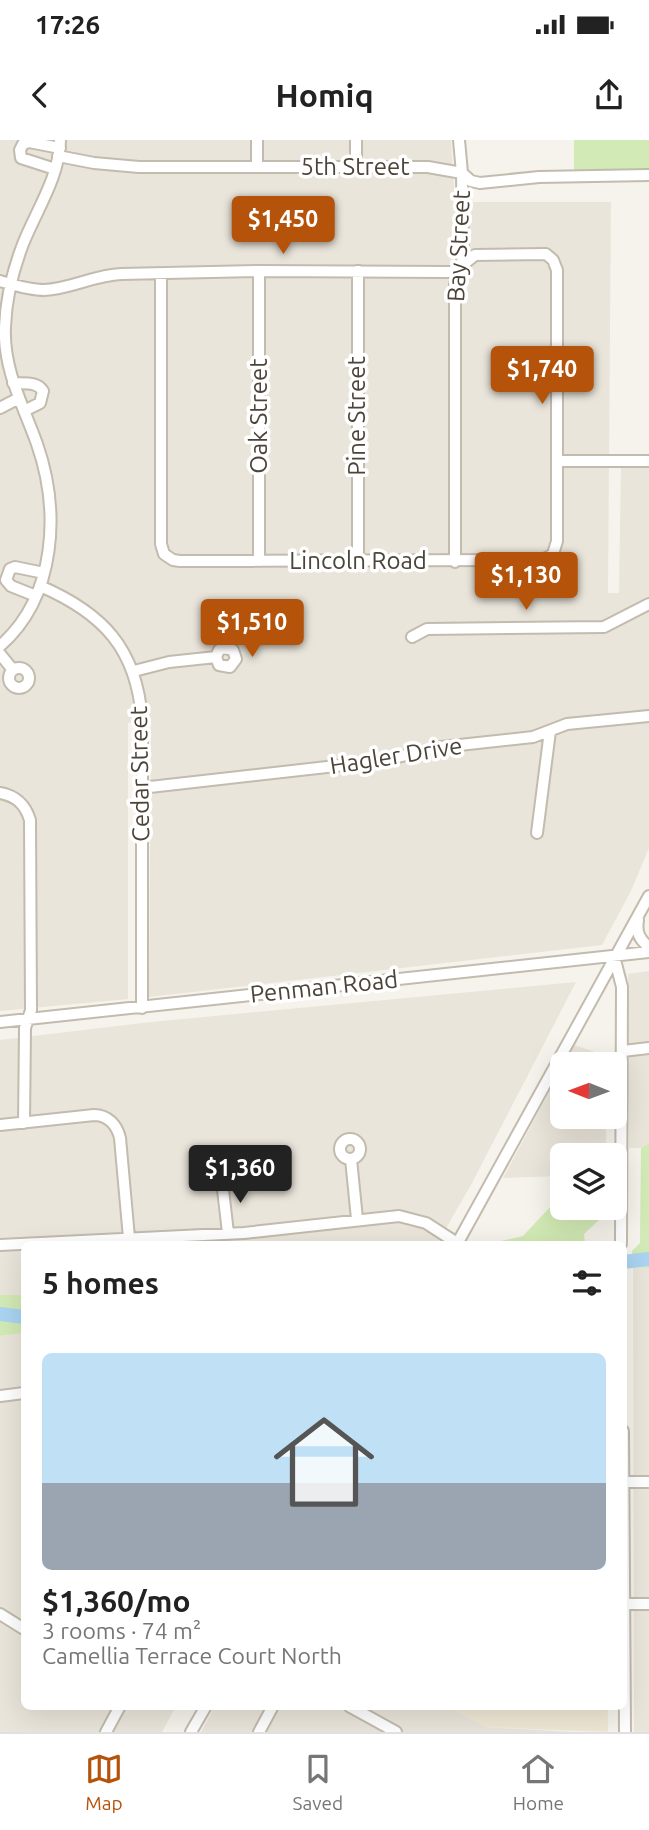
<!DOCTYPE html>
<html lang="en">
<head>
<meta charset="utf-8">
<style>
	:root { --surface:#fff; --page:#f2f2f2; --text:#222; --muted:#767676; --line:#e0e0e0; --accent:#b45309 }
	body { margin:0; font-family:Ubuntu,sans-serif; background:var(--page); color:var(--text); height:100vh; display:flex; flex-direction:column; font-size:26px; white-space:nowrap }
	* { box-sizing:border-box; margin:0 }
	p { font-size:23px; color:var(--muted) }
	.icon { flex:none; width:38px; height:38px; fill:none; stroke:currentColor; stroke-width:2; stroke-linecap:round; stroke-linejoin:round }
	.map { position:relative; flex:1; overflow:hidden }
	.details { position:absolute; left:21px; top:1101px; width:606px; height:469px; display:flex; flex-direction:column; background:var(--surface); border-radius:10px; box-shadow:0 7px 28px #0002 }
	.details>* { flex:none }
	.needle { width:46px; rotate:271deg }
	.tools { position:absolute; left:550px; top:912px; display:grid; gap:14px }
	.tools a { display:grid; place-items:center; width:77px; height:77px; border-radius:10px; background:var(--surface); box-shadow:0 7px 28px #0002; font-size:35px }
	.price { position:absolute; translate:-50% -60px; padding:0 16px; border-radius:7px; background:var(--accent); color:#fff; font-size:23px; line-height:46px; filter:drop-shadow(0 2px 4px #0008) }
	.price::after { content:''; position:absolute; left:50%; top:42px; width:21px; height:16px; margin-left:-10px; background:inherit; clip-path:polygon(0 0,100% 0,50% 100%) }
	.price.on { background:#222; color:#fff }
	ul { padding:0; list-style:none }
	li { display:grid; align-content:center; gap:14px; height:371px; padding:0 21px }
	li span { display:grid; place-items:center; height:217px; border-radius:10px; color:#555 }
	li>.icon { margin-inline-start:auto }
	span .icon { width:126px; height:126px; fill:#fffc; stroke-width:1 }
	li b { font-size:30px }
	h2 { display:flex; justify-content:space-between; align-items:center; height:84px; padding:0 21px; font-size:30px }
	.status { display:flex; justify-content:space-between; align-items:center; height:49px; padding:0 35px; background:var(--surface); direction:ltr }
	.status svg { height:19px; fill:currentColor }
	header { display:flex; justify-content:space-between; align-items:center; height:91px; padding:0 21px; background:var(--surface); font-size:32px; font-weight:600 }
	.tabs { display:flex; justify-content:space-around; align-items:center; height:98px; border-top:2px solid var(--line); background:var(--surface); font-size:19px; color:var(--muted) }
	.tabs a { display:grid; justify-items:center; gap:4px }
	.tabs .on { color:var(--accent) }
	.map>svg:first-child { display:block }
	.residential { fill:#eae5da }
	.education { fill:#efe8d6 }
	.green { fill:#d2eab5 }
	.lines { fill:none; stroke-linecap:round; stroke-linejoin:round }
	.river { stroke:#a9d4f2; stroke-width:14 }
	.minor-casing { stroke:#c2bbae; stroke-width:14 }
	.minor { stroke:#fff; stroke-width:10 }
	.labels { text-anchor:middle; stroke-width:7; stroke-linejoin:round; paint-order:stroke }
	.street-label { font-size:24px; fill:#4b4439; stroke:#fff }
</style>
</head>
<body>
<div class="status"><b>17:26</b><svg viewBox="0 0 49 12"><path d="M0 12V9h3v3zM5 12V6h3v6zM10 12V3h3v9zM15 12V0h3v12zM26 1h20v11H26zM47 4h2v5h-2z"/></svg></div>
<header><svg class="icon" aria-label="back" viewBox="0 0 24 24"><path d="M15 5l-7 7 7 7"/></svg>Homiq<svg class="icon" aria-label="share" viewBox="0 0 24 24"><path d="M12 15V3M7 8l5-5 5 5M5 13v7h14v-7"/></svg></header>
<div class="map">
<svg width="649" height="1592" viewBox="0 0 649 1592">
	<rect width="100%" height="100%" fill="#f6f3ec"/>
	<path class="residential" d="M0,0H451L455,62H611L608,453H619L621,326H649V708L631,751L602,805L149,857L151,581L128,583V859L0,871Z
		M649,831V1003L641,1008H629L628,834Z
		M576,842L472,1043L437,1104H24V1155H0V900L151,882Z
		M574,905L607,916V924H564Z
		M562,928V976L606,977V1015H562V1036L503,1038Z
		M633,1127L649,1128V1592H634Z
		M24,1193V1566H176L162,1592H0V1196Z
		M215,1566H447L486,1587L571,1592H201Z"/>
	<path class="education" d="M447,1566H608V1592L486,1587Z"/>
	<path class="green" d="M574,0H649V31L574,32Z
		M649,1003V1128L633,1127L632,1111L640,1103L641,1008Z
		M562,1063V1068H601L600,1079L584,1094L585,1104H488L523,1096L551,1066Z
		M0,1155H24V1193L0,1196Z"/>
	<g class="lines">
		<path class="river" d="M623,1122L649,1119
			M0,1174L24,1177"/>
		<g class="minor-casing">
			<path id="minor" d="M257,0V27
				M356,0V27
				M58,16L94,23L139,27H428L462,33L471,41L480,43L539,37L649,35
				M55,29L21,18L20,10L23,4L29,2L60,8
				M259,131V421
				M0,141C14,145 29,150 44,150C71,149 94,135 121,134L259,131L448,132H454L475,115L546,114L553,120L557,130V401L553,414L543,420L180,421L173,420L164,414L161,404V134
				M13,243C24,244 37,241 43,251L40,263L24,271
				M0,268L19,258
				M557,321H649
				M358,422V131
				M455,422V144L463,118L462,33L459,0
				M40,446C103,473 137,509 142,580V868
				M36,456L11,446L6,440L10,429L15,427L44,433
				M412,497L427,489L604,487L649,464
				M0,506C57,456 60,370 37,304C23,265 3,229 5,187C6,159 13,130 23,104C36,71 60,36 60,0
				M0,514L13,530
				M9 538a10 10 0 1 1 20 0a10 10 0 1 1-20 0Z
				M134,531L169,522L216,517L219,510L224,508L233,510L236,519L230,527L219,525L216,517
				M141,648L380,621L441,607L533,597L567,584L649,576
				M0,653C16,656 25,664 30,680L31,870L25,888L24,983
				M537,693L550,591
				M638,780C636,792 639,799 649,807
				M614,816L622,847L621,1104
				M0,882L649,812
				M623,911L649,908
				M0,985L94,975C108,975 117,985 120,998L129,1098
				M340 1009a10 10 0 1 1 20 0a10 10 0 1 1-20 0Z
				M351,1019L357,1079
				M210 1031a10 10 0 1 1 20 0a10 10 0 1 1-20 0Z
				M222,1041L228,1093
				M457,1104L649,756
				M0,1105L244,1093L399,1076L426,1083L457,1103
				M0,1256L24,1253
				M623,1291L625,1592
				M624,1342H649
				M624,1464H649
				M0,1474L24,1489
				M349,1566L396,1592
				M106,1592L120,1566
				M191,1592L206,1566
				M259,1592L273,1566"/>
		</g>
		<use href="#minor" class="minor"/>
	</g>
	<g class="labels">
		<g class="street-label">
			<text x="355" y="35">5th Street</text>
			<text transform="translate(459 106) rotate(-87)" y="8">Bay Street</text>
			<text transform="translate(259 276) rotate(-90)" y="8">Oak Street</text>
			<text transform="translate(357 276) rotate(-90)" y="8">Pine Street</text>
			<text x="358" y="429">Lincoln Road</text>
			<text transform="translate(396 616) rotate(-9)" y="8">Hagler Drive</text>
			<text transform="translate(140 634) rotate(-91)" y="8">Cedar Street</text>
			<text transform="translate(324 847) rotate(-6)" y="8">Penman Road</text>
		</g>
	</g>
</svg>
<div class="tools">
<a><svg class="needle" viewBox="-14 -14 28 28"><path d="M0-13l5 13h-10z" fill="#e53935"/><path d="M0 13l5-13h-10z" fill="#767676"/></svg></a>
<a><svg class="icon" aria-label="layers" viewBox="0 0 24 24"><path d="M12 4l9 5-9 5-9-5zM3 14l9 5 9-5"/></svg></a>
</div>
<b class="price" style="left:283px;top:116px">$1,450</b>
<b class="price" style="left:542px;top:266px">$1,740</b>
<b class="price" style="left:526px;top:472px">$1,130</b>
<b class="price" style="left:252px;top:519px">$1,510</b>
<b class="price on" style="left:240px;top:1065px">$1,360</b>
<section class="details">
<h2>5 homes<svg class="icon" aria-label="filters" viewBox="0 0 24 24"><path d="M4 7h16M4 17h16"/><circle cx="9" cy="7" r="2"/><circle cx="15" cy="17" r="2"/></svg></h2>
<ul>
<li><span style="background:linear-gradient(#bfe0f5 60%,#9aa5b1 0)"><svg class="icon" aria-label="home" viewBox="0 0 24 24"><path d="M3 11l9-7 9 7M6 9v11h12V9"/></svg></span><div><b>$1,360/mo</b><p>3 rooms · 74 m²</p><p>Camellia Terrace Court North</p></div></li>
</ul>
</section>
</div>
<nav class="tabs">
<a class="on"><svg class="icon" aria-label="map" viewBox="0 0 24 24"><path d="M3 6l6-2 6 2 6-2v14l-6 2-6-2-6 2zM9 4v14M15 6v14"/></svg>Map</a>
<a><svg class="icon" aria-label="saved" viewBox="0 0 24 24"><path d="M7 4h10v16l-5-4-5 4z"/></svg>Saved</a>
<a><svg class="icon" aria-label="home" viewBox="0 0 24 24"><path d="M3 11l9-7 9 7M6 9v11h12V9"/></svg>Home</a>
</nav>
</body>
</html>
